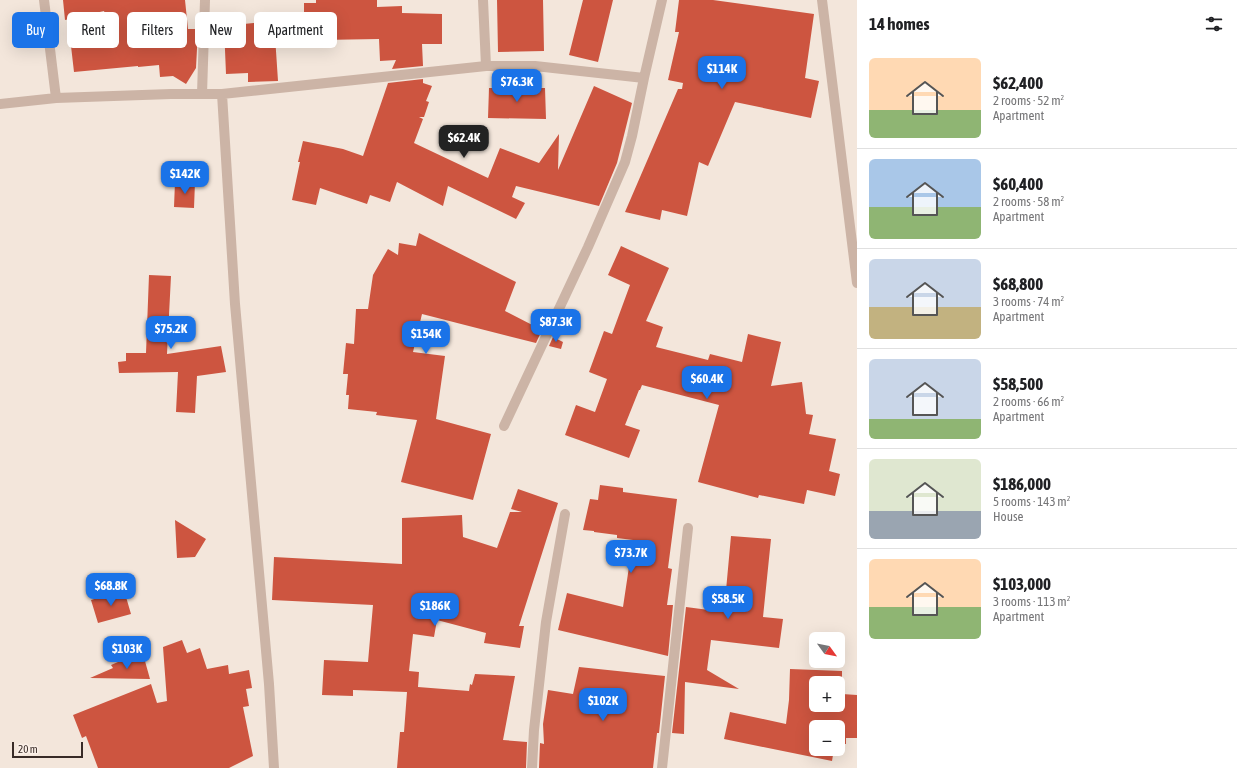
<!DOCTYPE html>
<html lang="en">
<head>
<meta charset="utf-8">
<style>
	:root { --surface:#fff; --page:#f2f2f2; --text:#202124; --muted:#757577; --line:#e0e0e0; --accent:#1a73e8 }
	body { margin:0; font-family:"Asap Condensed",sans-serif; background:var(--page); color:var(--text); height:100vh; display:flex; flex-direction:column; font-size:15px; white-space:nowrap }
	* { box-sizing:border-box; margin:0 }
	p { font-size:13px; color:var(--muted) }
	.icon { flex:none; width:22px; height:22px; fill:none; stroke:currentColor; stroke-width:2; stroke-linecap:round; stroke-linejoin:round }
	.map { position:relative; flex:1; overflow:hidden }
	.drawer { display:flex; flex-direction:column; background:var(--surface); width:380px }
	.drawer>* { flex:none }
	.top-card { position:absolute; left:12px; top:12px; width:380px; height:36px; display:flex; gap:8px }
	.needle { width:26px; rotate:123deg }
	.tools { position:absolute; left:809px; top:632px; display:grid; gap:8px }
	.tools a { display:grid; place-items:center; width:36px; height:36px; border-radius:6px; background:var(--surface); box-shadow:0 4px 16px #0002; font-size:20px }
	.scale { position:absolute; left:12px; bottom:10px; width:71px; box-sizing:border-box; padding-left:4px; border:2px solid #382b27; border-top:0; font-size:11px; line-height:14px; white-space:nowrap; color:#382b27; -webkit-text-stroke:3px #fbf0e8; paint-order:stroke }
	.price { position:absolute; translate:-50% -34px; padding:0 9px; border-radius:8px; background:var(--accent); color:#fff; font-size:13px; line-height:26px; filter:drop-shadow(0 1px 2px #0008) }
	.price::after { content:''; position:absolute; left:50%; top:24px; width:12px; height:9px; margin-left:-6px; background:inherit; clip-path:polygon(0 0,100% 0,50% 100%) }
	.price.current { background:#222; color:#fff }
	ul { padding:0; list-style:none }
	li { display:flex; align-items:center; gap:12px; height:100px; padding:0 12px }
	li+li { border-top:1px solid var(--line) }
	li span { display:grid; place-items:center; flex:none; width:112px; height:80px; border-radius:6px; color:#555 }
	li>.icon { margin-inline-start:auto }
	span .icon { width:48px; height:48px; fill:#fffc; stroke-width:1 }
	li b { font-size:17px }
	h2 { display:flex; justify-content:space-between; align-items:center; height:48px; padding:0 12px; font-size:17px }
	.chip { padding:0 14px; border-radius:6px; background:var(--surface); box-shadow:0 4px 16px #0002; font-size:14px; line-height:36px }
	.chip.current { background:var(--accent); color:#fff }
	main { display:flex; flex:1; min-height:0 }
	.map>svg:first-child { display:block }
	.building { fill:#cd5540; fill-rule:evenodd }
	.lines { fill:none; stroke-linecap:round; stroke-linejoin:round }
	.minor { stroke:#ccb4a6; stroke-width:10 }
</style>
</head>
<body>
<main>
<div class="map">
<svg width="857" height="768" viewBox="0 0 857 768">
	<rect width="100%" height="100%" fill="#f3e6db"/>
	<path class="building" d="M63,0H185L188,29H198L196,68L186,84L173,76L160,77L159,65L138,67V66L74,72L71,46L111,32L104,11L65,20Z
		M316,0H377V7L402,6V13L442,14V44H422L423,66L392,69L396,60L380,61L379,39L321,40V28H304V3H316Z
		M497,0H543L544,51L498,52Z
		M583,0H613L598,62L569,55Z
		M679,0H713L814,14L805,78L819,81L811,118L735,102L708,166L699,162L687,216L662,210L660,220L625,212L678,89H682L683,83L668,80L679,32H675Z
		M274,21L278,81L248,82V73L226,74L224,26Z
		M224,26L210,47L211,27Z
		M423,79V83L432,86L426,101L429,102L424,117H419L423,119L414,143L488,178L500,148L539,163L559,134L558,170L594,86L632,103L617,163L599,206L516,186L512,197L525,203L516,219L448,186L443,206L397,182L390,202L370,195L367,204L320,188L316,205L292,200L300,162H298L303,141L343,149L363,156L388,83Z
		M489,88H545L546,119L488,118Z
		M175,182H195L194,208L174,207Z
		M419,233L516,282L505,311L542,330L536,343L422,314L413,352L445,356L436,419L491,434L473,500L401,482L417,420L376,415L377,412L348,409L349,395H346L348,374H343L346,343L354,344L356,309H368L373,275L388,249L398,255L399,243L416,246Z
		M621,246L669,268L646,321L663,327L656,347L708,360L710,354L742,362L748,334L781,342L771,386L802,382L806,414L813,415L809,434L836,439L829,471L840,474L835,496L807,490L804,504L759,495L758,498L698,482L719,405L642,385L640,390H639L625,425L640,430L629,458L565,435L576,405L595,412L607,379L589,372L604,331L612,334L630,285L608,275Z
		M149,275L171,276L167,354L221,346L226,372L197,376L195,413L176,412L178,372L119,373L118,362L126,361V353H146Z
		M553,337L563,342L561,349L549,346Z
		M600,485L623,488V492L677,499L668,568L672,569L667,605H673L668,656L558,630L567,593L623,607L633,540L617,538V535L594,532V531L583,530L590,499L598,500Z
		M518,489L558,503L519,626H524L520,648L484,643L486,633L437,620L434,637L413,634L409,671L419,672L418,687L469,691L470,684L472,685L475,674L515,676L503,740L527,742L526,768H397L400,732H404L407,692L353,690V696L322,695L324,660L368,662L373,605L272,600L274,557L402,564V518L462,515L463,537L497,548L510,512H522L511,509Z
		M175,520L206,539L195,557L177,558Z
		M731,536L771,539L763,617L783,619L779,648L711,640L707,670L739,689L685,682L684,734L672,733L686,607L724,612Z
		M124,590L131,614L98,623L91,600Z
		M182,640L187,653L200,648L207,669L228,665L229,674L249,670L252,688L246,689L249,706L243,707L253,756L229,768H98L86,736L82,738L73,715L151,684L157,703L167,701L163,647Z
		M143,654L150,679L90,678L113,668L111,665L132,656L133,659Z
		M579,667L665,676L659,733H657L653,768H539L540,743L544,744L543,724L548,690L573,694Z
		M790,669L842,671V694L857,695V738H846V744H838V727H816V749H834L832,761L724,739L730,712L786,724L789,700ZM816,683H838V705H816Z"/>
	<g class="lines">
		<path class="minor" d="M44,0L56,98
			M483,0L486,66
			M822,0L857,283
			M202,94L205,0
			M222,94L235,304L269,684L274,768
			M0,104L56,98L171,94H222L486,66H535L644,78
			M504,426L588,247L625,162L632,136L644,78L662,0
			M532,768L534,730L546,622L565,514
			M662,768L688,528"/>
	</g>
</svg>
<div class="tools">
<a><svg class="needle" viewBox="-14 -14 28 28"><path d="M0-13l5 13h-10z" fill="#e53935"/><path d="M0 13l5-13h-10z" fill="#757577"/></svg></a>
<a>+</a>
<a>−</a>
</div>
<div class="scale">20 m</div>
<b class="price" style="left:722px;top:90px">$114K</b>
<b class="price" style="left:517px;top:103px">$76.3K</b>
<b class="price current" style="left:464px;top:159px">$62.4K</b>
<b class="price" style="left:185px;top:195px">$142K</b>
<b class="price" style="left:556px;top:343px">$87.3K</b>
<b class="price" style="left:171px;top:350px">$75.2K</b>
<b class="price" style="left:426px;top:355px">$154K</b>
<b class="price" style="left:707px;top:400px">$60.4K</b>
<b class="price" style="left:631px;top:574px">$73.7K</b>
<b class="price" style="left:111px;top:607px">$68.8K</b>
<b class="price" style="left:728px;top:620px">$58.5K</b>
<b class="price" style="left:435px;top:627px">$186K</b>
<b class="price" style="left:127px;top:670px">$103K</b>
<b class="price" style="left:603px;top:722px">$102K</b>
<div class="top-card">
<a class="chip current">Buy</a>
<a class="chip">Rent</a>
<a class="chip">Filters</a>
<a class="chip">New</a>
<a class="chip">Apartment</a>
</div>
</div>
<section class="drawer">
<h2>14 homes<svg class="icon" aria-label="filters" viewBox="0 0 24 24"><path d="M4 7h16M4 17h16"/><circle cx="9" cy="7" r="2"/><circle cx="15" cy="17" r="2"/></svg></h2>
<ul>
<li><span style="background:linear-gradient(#ffd9b3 65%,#8fb573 0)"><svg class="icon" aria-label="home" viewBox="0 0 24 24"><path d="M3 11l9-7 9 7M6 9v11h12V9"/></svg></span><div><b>$62,400</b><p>2 rooms · 52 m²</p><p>Apartment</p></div></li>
<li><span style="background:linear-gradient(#a9c7e8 60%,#8fb573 0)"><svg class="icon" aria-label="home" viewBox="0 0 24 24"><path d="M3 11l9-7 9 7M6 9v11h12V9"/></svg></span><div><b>$60,400</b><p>2 rooms · 58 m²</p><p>Apartment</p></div></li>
<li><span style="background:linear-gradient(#c9d6e8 60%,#c2b280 0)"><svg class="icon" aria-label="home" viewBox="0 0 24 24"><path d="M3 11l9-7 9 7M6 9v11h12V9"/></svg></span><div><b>$68,800</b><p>3 rooms · 74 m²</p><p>Apartment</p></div></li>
<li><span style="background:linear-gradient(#c9d6e8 75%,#8fb573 0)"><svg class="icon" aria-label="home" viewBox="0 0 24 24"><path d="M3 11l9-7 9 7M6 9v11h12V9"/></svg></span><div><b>$58,500</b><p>2 rooms · 66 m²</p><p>Apartment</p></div></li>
<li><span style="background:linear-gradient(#dfe7d0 65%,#9aa5b1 0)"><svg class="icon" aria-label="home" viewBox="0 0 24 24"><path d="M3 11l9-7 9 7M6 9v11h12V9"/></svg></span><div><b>$186,000</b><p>5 rooms · 143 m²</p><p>House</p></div></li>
<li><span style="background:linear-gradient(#ffd9b3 60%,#8fb573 0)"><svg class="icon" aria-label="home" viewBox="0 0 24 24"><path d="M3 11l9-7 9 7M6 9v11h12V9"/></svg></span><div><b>$103,000</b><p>3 rooms · 113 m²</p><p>Apartment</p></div></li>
</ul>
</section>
</main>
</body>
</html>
